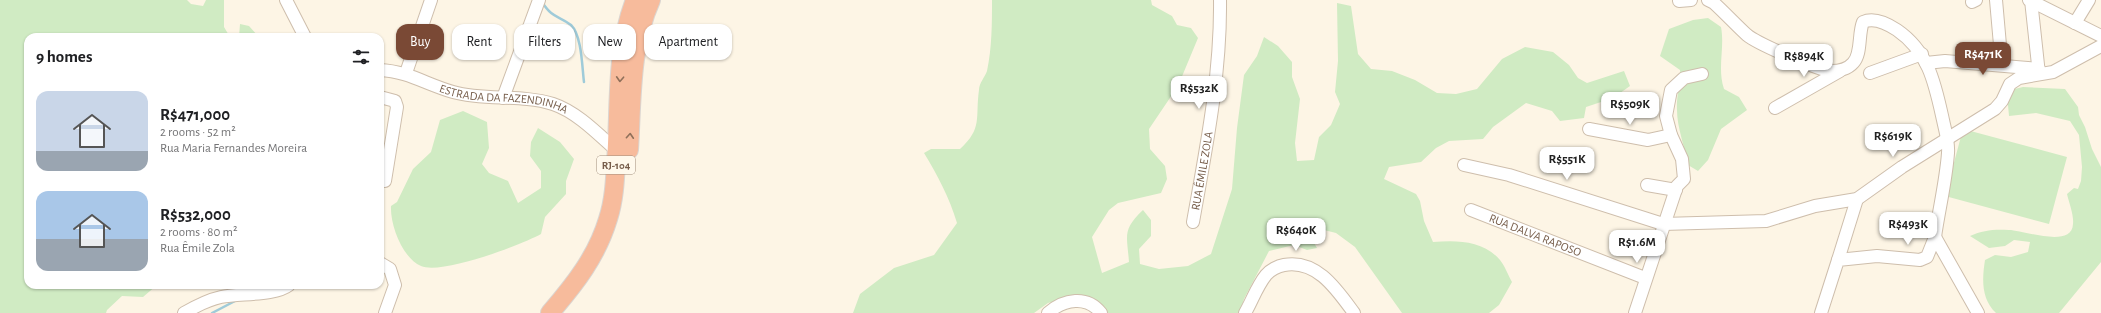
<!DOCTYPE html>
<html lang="en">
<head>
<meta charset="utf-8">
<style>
	:root { --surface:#fff; --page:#f2f2f2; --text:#202124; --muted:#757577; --accent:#7a4935 }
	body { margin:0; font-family:"Alegreya Sans",sans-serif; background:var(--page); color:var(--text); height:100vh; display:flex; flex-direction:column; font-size:15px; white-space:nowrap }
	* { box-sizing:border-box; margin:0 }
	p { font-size:13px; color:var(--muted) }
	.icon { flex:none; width:22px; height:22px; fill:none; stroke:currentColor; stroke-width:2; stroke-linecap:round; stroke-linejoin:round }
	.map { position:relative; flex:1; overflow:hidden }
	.panel { position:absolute; left:24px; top:33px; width:360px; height:256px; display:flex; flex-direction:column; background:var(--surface); border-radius:12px; box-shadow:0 1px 3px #0004 }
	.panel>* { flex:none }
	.hud { position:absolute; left:396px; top:24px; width:380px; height:36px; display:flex; gap:8px }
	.price { position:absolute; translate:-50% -34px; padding:0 9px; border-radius:8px; background:#fff; color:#222; font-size:13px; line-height:26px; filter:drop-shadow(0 1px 2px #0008) }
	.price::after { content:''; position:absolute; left:50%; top:24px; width:12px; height:9px; margin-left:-6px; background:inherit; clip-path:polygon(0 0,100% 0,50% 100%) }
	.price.current { background:var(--accent); color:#fff }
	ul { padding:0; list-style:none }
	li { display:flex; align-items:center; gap:12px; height:100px; padding:0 12px }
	li span { display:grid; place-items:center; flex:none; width:112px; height:80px; border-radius:12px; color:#555 }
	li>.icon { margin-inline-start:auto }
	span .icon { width:48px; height:48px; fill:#fffc; stroke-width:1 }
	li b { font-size:17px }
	h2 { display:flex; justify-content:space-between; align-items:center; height:48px; padding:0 12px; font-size:17px }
	.tag { padding:0 14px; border-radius:12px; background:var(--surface); box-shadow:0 1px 3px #0004; font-size:14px; line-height:36px }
	.tag.current { background:var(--accent); color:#fff }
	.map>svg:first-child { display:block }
	.green { fill:#d0ebc3 }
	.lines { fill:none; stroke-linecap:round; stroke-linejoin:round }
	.stream { stroke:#9fcbd9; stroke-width:2.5 }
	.minor-casing { stroke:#cebeac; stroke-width:14 }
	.highway-casing { stroke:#dbd5d0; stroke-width:20 }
	.minor { stroke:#fff; stroke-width:12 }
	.highway { stroke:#f7bb9c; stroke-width:18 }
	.oneway { stroke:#90705a }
	.labels { text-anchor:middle; stroke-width:3; stroke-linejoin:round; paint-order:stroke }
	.shield { fill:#fff9ec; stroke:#9f8c7b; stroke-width:1 }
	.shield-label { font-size:11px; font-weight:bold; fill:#765d4a }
	.street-label { font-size:12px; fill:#765d4a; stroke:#fff9ec }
</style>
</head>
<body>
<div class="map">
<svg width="2101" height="313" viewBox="0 0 2101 313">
	<rect width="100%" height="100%" fill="#fdf5e5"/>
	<path class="green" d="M0,0H187L191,4L203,6L206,0H224V27L230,37H28V285H157L143,297L122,296L107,310L106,313H0Z
		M992,0H1151L1152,5L1172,16L1177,25L1191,28L1198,38L1178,86L1149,129L1150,149L1165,166L1167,179L1161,193L1118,203L1109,210L1092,237L1102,273L1129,262C1127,235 1122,230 1143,210L1151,220V236L1139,249L1140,264L1159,269L1188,266L1211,254L1232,189L1237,128L1244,75L1257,56L1264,37L1278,46L1292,62V77L1300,99L1295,143L1297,161L1314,160L1319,137L1331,125L1340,104L1335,92L1338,61L1337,3L1351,6L1358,54L1371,69L1392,71L1415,80L1437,93L1456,94L1477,89L1502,59L1525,47L1553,52L1569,65L1578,78L1587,83L1624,71L1630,86L1613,98L1586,107L1584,118L1560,121L1552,111L1526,103L1493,127L1483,139L1449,141L1436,148L1421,162L1389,167L1384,179L1416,194L1420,201L1424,221L1433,242C1456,240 1483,240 1500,260C1505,266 1508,275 1512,282L1499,305L1489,313H1402L1355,247L1336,233L1320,229L1310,236L1317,248L1307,250L1294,245L1269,251L1244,299L1240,313H1108L1102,306L1078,295L1048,303L1034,313H853L860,294L894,268L934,255L957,223C949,197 938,176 924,153L931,149H960C983,128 975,118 979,90C979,83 985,77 987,71C992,48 992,23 992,0Z
		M1708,18L1721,27C1725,48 1717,68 1724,89L1739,97L1747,110L1721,129L1708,160L1698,171L1688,165C1685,147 1677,128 1677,110C1676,96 1681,84 1680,70L1660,56L1669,29L1693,20Z
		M240,24L249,26L259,37H239Z
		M2023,87L2065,89L2078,107L2079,115L2085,127L2092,149L2101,167V262L2059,313H1996C1981,299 1982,279 1985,260L1995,255L2011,257L2028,252L2030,242L2014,240L2005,246L1989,248L1970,236C1983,230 1995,229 2009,230C2023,230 2072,249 2073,224C2074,215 2069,203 2067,194L2074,188L2078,189L2081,181L2082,167L2079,135L2070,121L2036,113L2009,116L2007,94L2010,90Z
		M463,111L487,122L489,148L482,164L489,173L508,181L518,203L541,188V171L530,156L531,142L538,128L560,142L574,159L566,181V194L545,217L541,234C521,245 442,275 421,266C402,258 390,224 391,206L397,202L413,169L431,152L440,120Z
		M1963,129L2067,157L2049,224L1945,196Z"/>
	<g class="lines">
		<path class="stream" d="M542,2C553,19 558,15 571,25C582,36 582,67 584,82
			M212,313L235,301"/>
		<g class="minor-casing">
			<g id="minor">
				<path d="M286,0L305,37"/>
				<path d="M1708,0L1714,3C1725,13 1736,25 1747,35C1758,44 1818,70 1831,71C1838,71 1848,69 1853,63C1862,54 1858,34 1863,22C1874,17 1888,24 1897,30C1929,52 1935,84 1943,120C1945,130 1949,142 1948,153C1946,181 1939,209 1935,237"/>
				<path d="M1996,0L2000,45"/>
				<path d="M2029,0L2101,36"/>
				<path d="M2031,0L2039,74"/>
				<path d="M1679,1L1691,0"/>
				<path d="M1972,2L1976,0"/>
				<path d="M2075,23L2089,0"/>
				<path d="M1926,63L1945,61L2039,69"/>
				<path id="s1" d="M380,70C407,71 428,85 453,92C485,101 521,94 553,104C577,112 598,134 617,151"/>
				<path d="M406,73L431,0"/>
				<path d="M1870,73L1922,54"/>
				<path d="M380,97L395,101L397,107L385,181"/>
				<path d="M503,98L539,0"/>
				<path d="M1775,108L1840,71"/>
				<path d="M1589,129L1648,140L1671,135"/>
				<path d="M1464,165L1509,175L1663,224L1766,221L1815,206L1857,199L1902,167L1995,109L2002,101L2010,84L2019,78L2053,72L2101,46"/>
				<path d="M1647,185L1676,190"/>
				<path id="s2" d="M1471,210L1645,278"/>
				<path id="s3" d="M1193,222C1206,149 1221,74 1220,0"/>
				<path d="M1838,260L1857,199"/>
				<path d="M380,263L390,269L395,285L385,313"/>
				<path d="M184,313C196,306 207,300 221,297C239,293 275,296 289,285"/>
				<path d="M1048,313C1064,299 1087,295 1101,313"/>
				<path d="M1245,313C1252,301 1257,286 1266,275C1270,270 1278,266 1284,265C1317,259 1337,290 1354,313"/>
				<path d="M1635,313L1677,186L1684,179L1682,159L1671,135L1666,116L1671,90L1684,78L1702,74"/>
				<path d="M1821,313L1838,260L1877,256L1920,260L1927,257L1935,237L1978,313"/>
			</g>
		</g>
		<g class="highway-casing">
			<path id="highway" d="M629,150C632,101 630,46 651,0
				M550,313C575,284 597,256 608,219C614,201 615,181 616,162C620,108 615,51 635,0"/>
		</g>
		<use href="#minor" class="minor"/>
		<use href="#highway" class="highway"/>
	</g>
	<defs><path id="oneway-chevron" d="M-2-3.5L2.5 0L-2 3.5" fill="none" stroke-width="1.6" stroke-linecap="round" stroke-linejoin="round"/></defs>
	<g class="oneway">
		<use href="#oneway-chevron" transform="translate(620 79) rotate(93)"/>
		<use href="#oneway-chevron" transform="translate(630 136) rotate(-86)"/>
	</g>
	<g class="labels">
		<rect class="shield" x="597" y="156" width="38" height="18" rx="3"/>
		<g class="shield-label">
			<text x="616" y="169">RJ-104</text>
		</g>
		<g class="street-label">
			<text dy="4" stroke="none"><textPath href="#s1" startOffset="128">ESTRADA DA FAZENDINHA</textPath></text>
			<text dy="4" stroke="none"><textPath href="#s3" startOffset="52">RUA ÊMILE ZOLA</textPath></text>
			<text dy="4" stroke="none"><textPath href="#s2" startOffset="69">RUA DALVA RAPOSO</textPath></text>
		</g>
	</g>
</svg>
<b class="price current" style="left:1983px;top:76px">R$471K</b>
<b class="price" style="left:1804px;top:78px">R$894K</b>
<b class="price" style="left:1199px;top:110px">R$532K</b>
<b class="price" style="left:1630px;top:126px">R$509K</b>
<b class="price" style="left:1893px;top:158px">R$619K</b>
<b class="price" style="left:1567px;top:181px">R$551K</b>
<b class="price" style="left:1908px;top:246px">R$493K</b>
<b class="price" style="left:1296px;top:252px">R$640K</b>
<b class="price" style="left:1637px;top:264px">R$1.6M</b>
<div class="hud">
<a class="tag current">Buy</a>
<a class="tag">Rent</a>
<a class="tag">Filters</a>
<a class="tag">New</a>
<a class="tag">Apartment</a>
</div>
<section class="panel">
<h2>9 homes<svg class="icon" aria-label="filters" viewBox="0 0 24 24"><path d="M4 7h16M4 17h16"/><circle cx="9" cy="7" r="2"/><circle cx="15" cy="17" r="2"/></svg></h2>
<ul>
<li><span style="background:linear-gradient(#c9d6e8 75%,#9aa5b1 0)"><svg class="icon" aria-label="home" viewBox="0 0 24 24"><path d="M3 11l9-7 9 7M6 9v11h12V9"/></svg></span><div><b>R$471,000</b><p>2 rooms · 52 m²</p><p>Rua Maria Fernandes Moreira</p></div></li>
<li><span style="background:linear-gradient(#a9c7e8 60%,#9aa5b1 0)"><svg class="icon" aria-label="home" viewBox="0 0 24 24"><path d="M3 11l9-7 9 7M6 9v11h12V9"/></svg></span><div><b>R$532,000</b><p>2 rooms · 80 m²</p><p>Rua Êmile Zola</p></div></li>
</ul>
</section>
</div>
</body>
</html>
